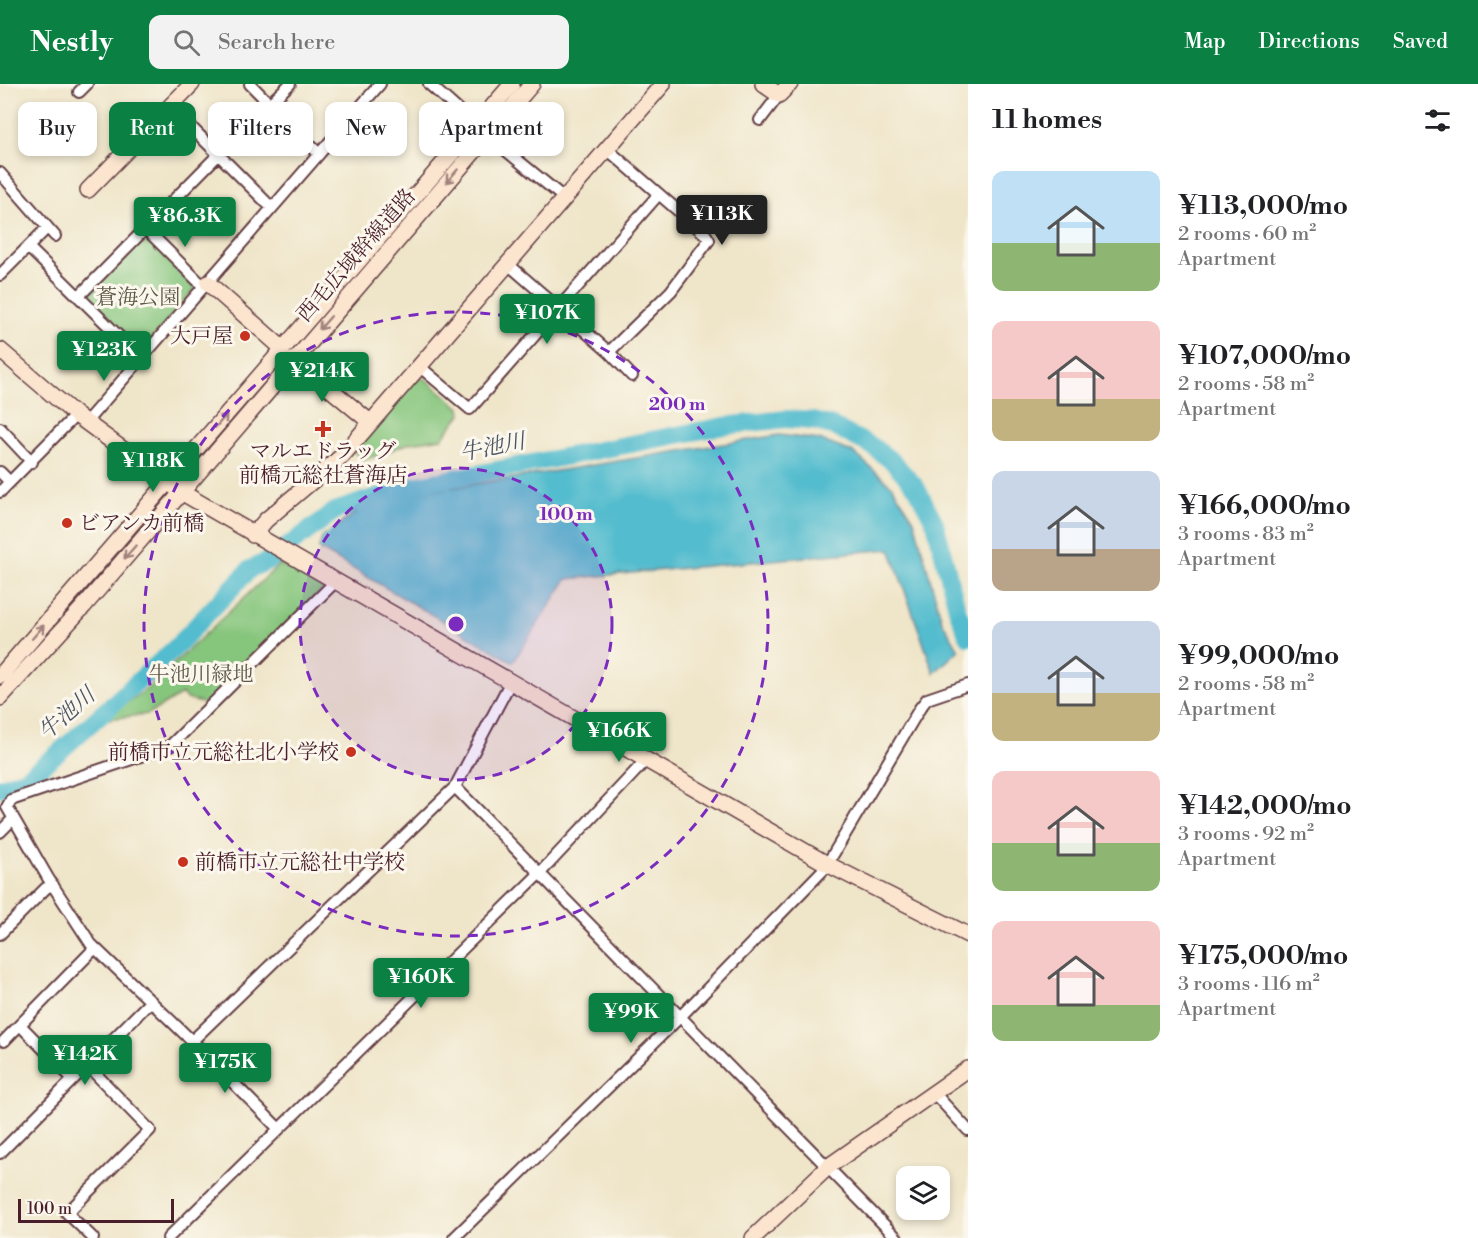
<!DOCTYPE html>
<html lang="en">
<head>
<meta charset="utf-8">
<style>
	:root { --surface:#fff; --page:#f2f2f2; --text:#202124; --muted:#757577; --accent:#0b8043 }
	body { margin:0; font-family:"Libre Bodoni","Noto Serif JP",serif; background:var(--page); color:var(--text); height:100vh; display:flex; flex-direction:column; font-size:22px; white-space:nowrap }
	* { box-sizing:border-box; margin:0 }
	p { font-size:20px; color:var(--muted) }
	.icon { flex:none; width:33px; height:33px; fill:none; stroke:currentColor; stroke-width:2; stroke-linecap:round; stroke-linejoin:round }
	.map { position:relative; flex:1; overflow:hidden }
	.drawer { display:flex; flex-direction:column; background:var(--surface); width:510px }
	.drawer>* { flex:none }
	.top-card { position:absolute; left:18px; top:18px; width:570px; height:54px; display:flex; gap:12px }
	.controls { position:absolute; left:896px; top:1082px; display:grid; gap:12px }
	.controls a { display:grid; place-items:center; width:54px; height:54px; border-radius:12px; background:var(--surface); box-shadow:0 3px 9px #0003; font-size:30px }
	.scale { position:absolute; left:18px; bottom:15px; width:156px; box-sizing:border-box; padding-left:6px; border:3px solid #4a1f2b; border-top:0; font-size:16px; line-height:21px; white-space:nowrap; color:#4a1f2b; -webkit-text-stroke:4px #fbf7ec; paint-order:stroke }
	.price { position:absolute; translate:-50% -51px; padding:0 14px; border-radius:6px; background:var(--accent); color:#fff; font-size:20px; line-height:39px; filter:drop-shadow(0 2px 3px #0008) }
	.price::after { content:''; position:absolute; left:50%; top:36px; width:18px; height:14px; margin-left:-9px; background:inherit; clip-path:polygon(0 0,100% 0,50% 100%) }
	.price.current { background:#222; color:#fff }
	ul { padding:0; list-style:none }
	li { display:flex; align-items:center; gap:18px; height:150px; padding:0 24px }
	li span { display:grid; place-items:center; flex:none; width:168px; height:120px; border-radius:12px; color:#555 }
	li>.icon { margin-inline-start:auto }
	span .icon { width:72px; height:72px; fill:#fffc; stroke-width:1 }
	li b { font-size:26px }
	h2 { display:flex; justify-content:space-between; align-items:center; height:72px; padding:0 24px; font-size:26px }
	.chip { padding:0 21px; border-radius:12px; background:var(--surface); box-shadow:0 3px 9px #0003; font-size:21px; line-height:54px }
	.chip.current { background:var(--accent); color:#fff }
	header { display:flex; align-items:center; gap:36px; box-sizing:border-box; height:84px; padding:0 30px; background:var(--accent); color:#fff }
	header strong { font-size:28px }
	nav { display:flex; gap:33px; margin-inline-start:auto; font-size:21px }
	.search { width:420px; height:54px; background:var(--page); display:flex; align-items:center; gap:15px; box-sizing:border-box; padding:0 21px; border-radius:12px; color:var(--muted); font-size:22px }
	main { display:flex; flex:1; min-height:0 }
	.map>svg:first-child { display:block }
	.green { fill:#85c57c; stroke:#687254; stroke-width:1.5 }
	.water { fill:#52bcce; stroke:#4e6e7c; stroke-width:1.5 }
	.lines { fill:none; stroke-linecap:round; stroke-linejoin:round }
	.river { stroke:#52bcce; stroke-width:18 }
	.street-casing { stroke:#633d43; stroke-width:14 }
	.secondary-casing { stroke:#633d43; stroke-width:18 }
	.street { stroke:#fff; stroke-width:10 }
	.secondary { stroke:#fbe5cf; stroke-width:15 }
	.oneway { stroke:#a2827d }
	.ring { fill:none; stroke:#7b2cbf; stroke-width:3; stroke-dasharray:10 8 }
	.poi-dot { fill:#c8321e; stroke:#fbf7ec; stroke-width:2 }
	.labels { text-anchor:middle; stroke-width:6; stroke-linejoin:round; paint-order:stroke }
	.street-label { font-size:21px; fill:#4a1f2b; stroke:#fbf7ec }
	.park-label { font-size:21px; fill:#5f5947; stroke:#fbf7ec }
	.poi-label { font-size:21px; fill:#4a1f2b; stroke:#fbf7ec; text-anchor:end }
	.water-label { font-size:22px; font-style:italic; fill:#4d5664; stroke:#fbf7ec }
	.centre { fill:#7b2cbf; stroke:#fbf7ec; stroke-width:3 }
	.ring-label { font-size:18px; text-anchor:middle; font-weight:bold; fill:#7b2cbf; stroke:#fbf7ec; stroke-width:6; stroke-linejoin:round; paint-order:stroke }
</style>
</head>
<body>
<header>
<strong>Nestly</strong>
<div class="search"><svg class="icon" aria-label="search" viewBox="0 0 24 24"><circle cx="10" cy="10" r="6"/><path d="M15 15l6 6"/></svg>Search here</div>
<nav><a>Map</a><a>Directions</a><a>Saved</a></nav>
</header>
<main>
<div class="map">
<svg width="968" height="1154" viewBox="0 0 968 1154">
	<rect width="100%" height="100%" fill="#fbf7ec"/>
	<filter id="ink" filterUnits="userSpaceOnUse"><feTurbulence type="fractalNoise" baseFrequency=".0167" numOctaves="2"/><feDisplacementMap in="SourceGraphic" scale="12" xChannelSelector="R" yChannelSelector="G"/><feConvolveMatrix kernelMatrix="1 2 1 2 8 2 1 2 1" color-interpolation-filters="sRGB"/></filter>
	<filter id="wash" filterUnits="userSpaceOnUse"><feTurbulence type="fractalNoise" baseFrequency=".008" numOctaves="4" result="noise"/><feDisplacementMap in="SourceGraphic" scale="24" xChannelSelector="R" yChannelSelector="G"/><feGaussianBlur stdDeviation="1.35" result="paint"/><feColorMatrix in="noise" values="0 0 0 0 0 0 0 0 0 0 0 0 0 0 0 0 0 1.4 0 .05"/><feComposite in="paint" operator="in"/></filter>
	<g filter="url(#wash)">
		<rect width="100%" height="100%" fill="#efe5c9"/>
		<path class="green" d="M145,155H151L195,197V204L144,264L136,265L88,216V211Z
			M424,294L460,324L461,330L442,354L410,359L365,376L354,368L417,295Z
			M280,480L324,504L209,621L187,615L182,610L148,630L109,635L107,632L147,605Z"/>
		<path class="water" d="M779,351L820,356L854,369L892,402L914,436L942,537L959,566L934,589L890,465L567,495L513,578L319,465L322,453L359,427L407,411Z"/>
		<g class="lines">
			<path class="river" d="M0,704L26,694L58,669L175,564L250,485L268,477L335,427L403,404L724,342L786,335L813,337L832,342L872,362L893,378L916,403L935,439L958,528L968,553"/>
		</g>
	</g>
	<g filter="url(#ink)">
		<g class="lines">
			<g class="street-casing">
				<path id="street" d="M250,0L319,70
					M429,0L476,42
					M79,8L87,0
					M269,20L290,0
					M170,22L272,124
					M760,36L779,11
					M487,51L564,114
					M607,65L706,151L709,156L671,207L609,268
					M0,89L55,152
					M146,145L204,203
					M28,163L142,275
					M508,180L609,268L632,292
					M0,191L47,144
					M79,212L217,72
					M419,282L470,325L659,110
					M86,338L380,0
					M0,344L32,378
					M0,388L10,398
					M0,408L76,331
					M335,498L170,662L11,716L7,723L48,794L91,860L192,957L455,703L510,599
					M455,703L897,1154
					M0,748L13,735
					M0,850L46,804L53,801
					M20,941L73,995
					M4,957L95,864
					M192,957L278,1044
					M87,981L150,1046L67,1129L93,1154
					M934,1009L968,1046
					M0,1069L151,917
					M168,1154L540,789L646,676
					M454,1154L679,934L825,784L920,624L927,615L968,601"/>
			</g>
			<g class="secondary-casing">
				<path id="secondary" d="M763,0L779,11L790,0
					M88,106L192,0
					M208,199L283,265
					M0,266L76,331L181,408L827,780L968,851
					M294,275L370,338
					M253,451L266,436L342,372L663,0
					M0,592L512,0
					M0,614L84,522L532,0
					M753,1154L829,1082L968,985"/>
			</g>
			<use href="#street" class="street"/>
			<use href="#secondary" class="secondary"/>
		</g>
		<defs><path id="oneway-shaft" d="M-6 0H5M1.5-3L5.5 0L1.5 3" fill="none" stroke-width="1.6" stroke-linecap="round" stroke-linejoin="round" transform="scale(1.5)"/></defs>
		<g class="oneway">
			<use href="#oneway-shaft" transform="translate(452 92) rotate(131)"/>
			<use href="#oneway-shaft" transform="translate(325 239) rotate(131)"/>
			<use href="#oneway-shaft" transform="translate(221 337) rotate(-49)"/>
			<use href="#oneway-shaft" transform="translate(130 468) rotate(131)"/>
			<use href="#oneway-shaft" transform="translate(38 548) rotate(-49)"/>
		</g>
	</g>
	<circle cx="456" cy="540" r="156" fill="#7b2cbf" fill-opacity=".12"/>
	<g class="ring">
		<circle cx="456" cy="540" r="156"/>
		<circle cx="456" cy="540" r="312"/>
	</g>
	<g class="poi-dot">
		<circle cx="245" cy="252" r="6"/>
		<path d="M320 336h6v6h6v6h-6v6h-6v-6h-6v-6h6z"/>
		<circle cx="67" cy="439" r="6"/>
		<circle cx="351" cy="668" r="6"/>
		<circle cx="183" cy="778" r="6"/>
	</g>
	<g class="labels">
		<g class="street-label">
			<text transform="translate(356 171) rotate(-49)" y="7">西毛広域幹線道路</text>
		</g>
		<g class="park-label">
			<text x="138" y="220">蒼海公園</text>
			<text x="201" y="597">牛池川緑地</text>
		</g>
		<g class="poi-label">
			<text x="233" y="259">大戸屋</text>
			<text x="323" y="374" text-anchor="middle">マルエドラッグ<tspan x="323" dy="24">前橋元総社蒼海店</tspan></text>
			<text x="79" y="446" text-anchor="start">ビアンカ前橋</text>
			<text x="339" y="675">前橋市立元総社北小学校</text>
			<text x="195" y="785" text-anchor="start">前橋市立元総社中学校</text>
		</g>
		<g class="water-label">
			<text transform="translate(492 362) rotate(-11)" y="8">牛池川</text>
			<text transform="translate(66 629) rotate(-41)" y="8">牛池川</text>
		</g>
	</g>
	<circle cx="456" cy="540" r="9" class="centre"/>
	<g class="ring-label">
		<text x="677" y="326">200 m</text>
		<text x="566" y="436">100 m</text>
	</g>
</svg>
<div class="controls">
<a><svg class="icon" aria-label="layers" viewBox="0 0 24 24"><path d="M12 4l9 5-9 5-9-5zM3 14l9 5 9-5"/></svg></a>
</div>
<div class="scale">100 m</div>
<b class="price current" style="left:722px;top:162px">¥113K</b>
<b class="price" style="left:185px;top:164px">¥86.3K</b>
<b class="price" style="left:547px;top:261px">¥107K</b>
<b class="price" style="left:104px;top:298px">¥123K</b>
<b class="price" style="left:322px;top:319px">¥214K</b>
<b class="price" style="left:153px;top:409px">¥118K</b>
<b class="price" style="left:619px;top:679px">¥166K</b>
<b class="price" style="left:421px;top:925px">¥160K</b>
<b class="price" style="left:631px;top:960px">¥99K</b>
<b class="price" style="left:85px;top:1002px">¥142K</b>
<b class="price" style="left:225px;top:1010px">¥175K</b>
<div class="top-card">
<a class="chip">Buy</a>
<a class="chip current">Rent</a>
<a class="chip">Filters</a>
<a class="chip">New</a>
<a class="chip">Apartment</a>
</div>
</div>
<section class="drawer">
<h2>11 homes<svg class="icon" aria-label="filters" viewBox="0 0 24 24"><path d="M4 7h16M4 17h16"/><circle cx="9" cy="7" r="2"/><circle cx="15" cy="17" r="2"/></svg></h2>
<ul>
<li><span style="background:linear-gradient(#bfe0f5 60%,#8fb573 0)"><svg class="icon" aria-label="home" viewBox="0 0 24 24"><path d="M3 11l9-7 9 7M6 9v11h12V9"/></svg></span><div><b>¥113,000/mo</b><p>2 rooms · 60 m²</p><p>Apartment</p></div></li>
<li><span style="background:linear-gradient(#f6c9c9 65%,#c2b280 0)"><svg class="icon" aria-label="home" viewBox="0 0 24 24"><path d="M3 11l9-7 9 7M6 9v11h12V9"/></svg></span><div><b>¥107,000/mo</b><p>2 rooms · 58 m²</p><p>Apartment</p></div></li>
<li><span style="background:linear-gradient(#c9d6e8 65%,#b9a48a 0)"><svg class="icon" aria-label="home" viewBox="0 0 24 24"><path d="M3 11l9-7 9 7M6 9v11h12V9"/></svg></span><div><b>¥166,000/mo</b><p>3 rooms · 83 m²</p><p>Apartment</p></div></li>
<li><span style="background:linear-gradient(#c9d6e8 60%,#c2b280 0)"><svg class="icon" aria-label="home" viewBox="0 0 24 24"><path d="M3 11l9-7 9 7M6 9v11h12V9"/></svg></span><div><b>¥99,000/mo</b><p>2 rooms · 58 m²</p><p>Apartment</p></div></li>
<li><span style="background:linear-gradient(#f6c9c9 60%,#8fb573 0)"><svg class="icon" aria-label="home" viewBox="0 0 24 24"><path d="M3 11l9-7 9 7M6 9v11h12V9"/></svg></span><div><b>¥142,000/mo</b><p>3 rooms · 92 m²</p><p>Apartment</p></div></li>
<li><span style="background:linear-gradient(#f6c9c9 70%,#8fb573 0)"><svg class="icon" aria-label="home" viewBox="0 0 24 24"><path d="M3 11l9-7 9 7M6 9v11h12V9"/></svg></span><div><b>¥175,000/mo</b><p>3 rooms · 116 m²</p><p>Apartment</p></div></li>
</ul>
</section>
</main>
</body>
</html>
